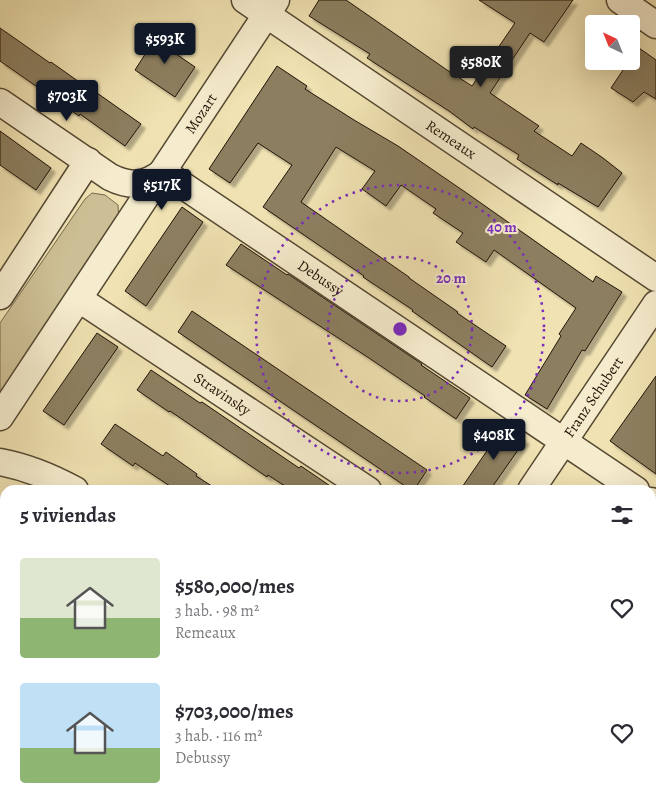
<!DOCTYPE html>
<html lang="es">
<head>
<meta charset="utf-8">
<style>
	:root { --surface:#fff; --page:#f7f7f7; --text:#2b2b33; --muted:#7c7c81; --accent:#111827 }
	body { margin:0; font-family:Alegreya,serif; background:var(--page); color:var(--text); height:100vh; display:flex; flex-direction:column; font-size:19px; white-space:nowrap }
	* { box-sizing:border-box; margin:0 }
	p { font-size:16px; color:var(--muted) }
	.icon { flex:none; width:28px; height:28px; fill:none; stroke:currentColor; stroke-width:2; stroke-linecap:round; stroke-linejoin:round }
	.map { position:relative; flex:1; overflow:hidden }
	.details { position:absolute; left:0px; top:485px; width:656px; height:321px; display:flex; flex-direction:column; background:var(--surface); border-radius:15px 15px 0 0; box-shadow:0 5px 20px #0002 }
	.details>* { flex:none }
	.needle { width:32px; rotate:317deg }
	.controls { position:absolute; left:585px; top:15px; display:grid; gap:10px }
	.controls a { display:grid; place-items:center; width:55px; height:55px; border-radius:5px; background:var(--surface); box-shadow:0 5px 20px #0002; font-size:25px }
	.price { position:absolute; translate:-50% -42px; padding:0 11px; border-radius:5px; background:var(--accent); color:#fff; font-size:16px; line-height:32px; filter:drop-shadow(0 1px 2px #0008) }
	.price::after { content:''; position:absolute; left:50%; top:30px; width:15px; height:11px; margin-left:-8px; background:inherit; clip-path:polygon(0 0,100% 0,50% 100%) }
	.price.current { background:#222; color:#fff }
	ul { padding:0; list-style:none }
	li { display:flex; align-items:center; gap:15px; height:125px; padding:0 20px }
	li span { display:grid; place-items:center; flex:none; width:140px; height:100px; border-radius:5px; color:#555 }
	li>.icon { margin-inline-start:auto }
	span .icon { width:60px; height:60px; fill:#fffc; stroke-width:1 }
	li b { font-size:21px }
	h2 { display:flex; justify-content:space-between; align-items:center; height:60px; padding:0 20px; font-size:21px }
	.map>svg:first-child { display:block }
	.green { fill:#cdbf95; stroke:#766a4e }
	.building { fill:#8c7f60; stroke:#201407; filter:url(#shadow) }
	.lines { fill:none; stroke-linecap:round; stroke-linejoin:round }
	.minor-casing { stroke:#544832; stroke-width:29 }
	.primary-casing { stroke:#201407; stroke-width:30 }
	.minor { stroke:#f5eccd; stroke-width:26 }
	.primary { stroke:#f0e2b2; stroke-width:28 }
	.ring { fill:none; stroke:#7b2cbf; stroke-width:2.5; stroke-dasharray:2.5 5 }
	.labels { text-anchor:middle; stroke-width:4; stroke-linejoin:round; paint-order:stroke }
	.street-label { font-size:15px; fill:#201407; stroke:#f5eccd }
	.centre { fill:#7b2cbf; stroke:#f5eccd; stroke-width:2.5 }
	.ring-label { font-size:15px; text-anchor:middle; font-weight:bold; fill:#7b2cbf; stroke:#f5eccd; stroke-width:4; stroke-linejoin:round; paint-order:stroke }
</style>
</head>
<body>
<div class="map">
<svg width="656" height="806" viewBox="0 0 656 806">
	<defs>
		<filter id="shadow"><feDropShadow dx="4.5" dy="4.5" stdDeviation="1" flood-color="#0004"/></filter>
	</defs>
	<rect width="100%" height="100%" fill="#f0e2b2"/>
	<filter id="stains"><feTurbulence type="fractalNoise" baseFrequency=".004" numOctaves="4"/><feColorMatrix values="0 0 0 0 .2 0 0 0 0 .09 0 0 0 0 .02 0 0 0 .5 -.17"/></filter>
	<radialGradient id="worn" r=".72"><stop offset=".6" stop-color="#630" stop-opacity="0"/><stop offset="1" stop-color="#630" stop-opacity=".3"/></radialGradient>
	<path class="green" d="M92,193L105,195L118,205L119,222L0,401V323L85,199Z"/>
	<path class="building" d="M319,0H346L447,70L472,86L515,23L479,0H573L544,42L530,33L490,93L539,126L534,131L572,156L581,143L603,158L622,173L598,207L558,183V185L517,159L519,155L474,127L473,129L449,111L367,58L370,54L309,16Z
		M0,28L50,63L51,62L96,94L97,93L141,124L125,146L80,114L79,116L0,61Z
		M160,31L182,44L176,54L195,67L175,97L135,70Z
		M639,48L656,60V99L644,92L633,102L611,88L629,61H631V59Z
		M277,66L307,86L305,89L354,120L398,146L468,194L593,282L596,276L622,292L585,351L582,350L547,409L525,395L561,336L559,334L576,308L494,250L486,262L456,242L463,233L433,213L436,209L401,185L386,206L362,189L375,171L336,147L301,202L409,277V278L458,312L457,313L506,346L492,367L412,311L413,310L363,277L364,276L263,207L292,165L258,143L230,183L209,169Z
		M0,131L51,168L36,190L0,165Z
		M182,207L203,222L146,306L125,291Z
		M241,244L287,275L288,274L422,364L421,365L470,398L456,419L424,397L425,396L369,358L226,265Z
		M192,311L427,470L414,490H411L178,332Z
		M97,333L118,347L64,425L43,411Z
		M151,370L200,403L202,402L299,468L301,466L336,490H291L268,475L267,477L170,411L169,412L137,390Z
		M656,376V474L610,441Z
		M115,424L163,456L166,452L197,474L196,476L218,490H176L135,463L133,466L101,444Z
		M504,426L525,440L490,490H460Z"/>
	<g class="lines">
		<g class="minor-casing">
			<g id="minor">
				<path id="s1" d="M245,0L656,278"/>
				<path d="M620,0L656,25"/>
				<path d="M0,102L110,177C130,187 145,186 163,172"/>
				<path id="s2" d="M163,172L636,490"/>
				<path d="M0,296L88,161"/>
				<path id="s3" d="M79,299L368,490"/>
				<path id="s4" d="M0,417L276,0"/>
				<path d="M0,462C27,467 51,477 75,490"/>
				<path id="s5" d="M531,490L656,304"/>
				<path d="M651,501L656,504"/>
			</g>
		</g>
		<g class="primary-casing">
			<path id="primary" d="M0,614L5,615
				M651,689L656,690"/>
		</g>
		<use href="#minor" class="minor"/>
		<use href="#primary" class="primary"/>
	</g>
	<g class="ring">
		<circle cx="400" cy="329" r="72"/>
		<circle cx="400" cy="329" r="144"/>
	</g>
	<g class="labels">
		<g class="street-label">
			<text dy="5" stroke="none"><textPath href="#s4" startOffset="364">Mozart</textPath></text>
			<text dy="5" stroke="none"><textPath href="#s1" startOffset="249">Remeaux</textPath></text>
			<text dy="5" stroke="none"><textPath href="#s2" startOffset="190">Debussy</textPath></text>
			<text dy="5" stroke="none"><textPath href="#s3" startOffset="172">Stravinsky</textPath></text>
			<text dy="5" stroke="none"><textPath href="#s5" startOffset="112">Franz Schubert</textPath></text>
		</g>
	</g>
	<circle cx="400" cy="329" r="8" class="centre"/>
	<g class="ring-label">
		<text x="502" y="232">40 m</text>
		<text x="451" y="283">20 m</text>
	</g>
	<rect width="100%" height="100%" filter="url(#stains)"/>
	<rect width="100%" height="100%" fill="url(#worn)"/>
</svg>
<div class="controls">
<a><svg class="needle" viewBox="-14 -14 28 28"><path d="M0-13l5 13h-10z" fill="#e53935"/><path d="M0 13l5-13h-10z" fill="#7c7c81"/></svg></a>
</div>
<b class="price" style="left:165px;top:65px">$593K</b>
<b class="price current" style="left:481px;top:88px">$580K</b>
<b class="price" style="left:67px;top:122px">$703K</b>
<b class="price" style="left:162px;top:211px">$517K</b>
<b class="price" style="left:494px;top:461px">$408K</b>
<section class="details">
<h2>5 viviendas<svg class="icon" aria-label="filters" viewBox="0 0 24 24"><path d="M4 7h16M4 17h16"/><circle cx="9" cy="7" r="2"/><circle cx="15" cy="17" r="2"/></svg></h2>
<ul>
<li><span style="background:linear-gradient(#dfe7d0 60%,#8fb573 0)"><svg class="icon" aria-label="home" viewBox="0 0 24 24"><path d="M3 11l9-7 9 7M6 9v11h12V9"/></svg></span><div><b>$580,000/mes</b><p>3 hab. · 98 m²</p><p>Remeaux</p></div><svg class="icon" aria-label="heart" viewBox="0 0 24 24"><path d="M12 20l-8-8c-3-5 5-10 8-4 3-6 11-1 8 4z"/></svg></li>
<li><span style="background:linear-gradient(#bfe0f5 65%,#8fb573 0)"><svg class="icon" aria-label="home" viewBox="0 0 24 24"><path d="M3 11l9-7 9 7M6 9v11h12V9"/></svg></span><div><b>$703,000/mes</b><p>3 hab. · 116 m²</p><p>Debussy</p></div><svg class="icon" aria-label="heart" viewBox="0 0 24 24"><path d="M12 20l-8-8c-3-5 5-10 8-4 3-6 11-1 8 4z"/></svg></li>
</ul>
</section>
</div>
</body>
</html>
